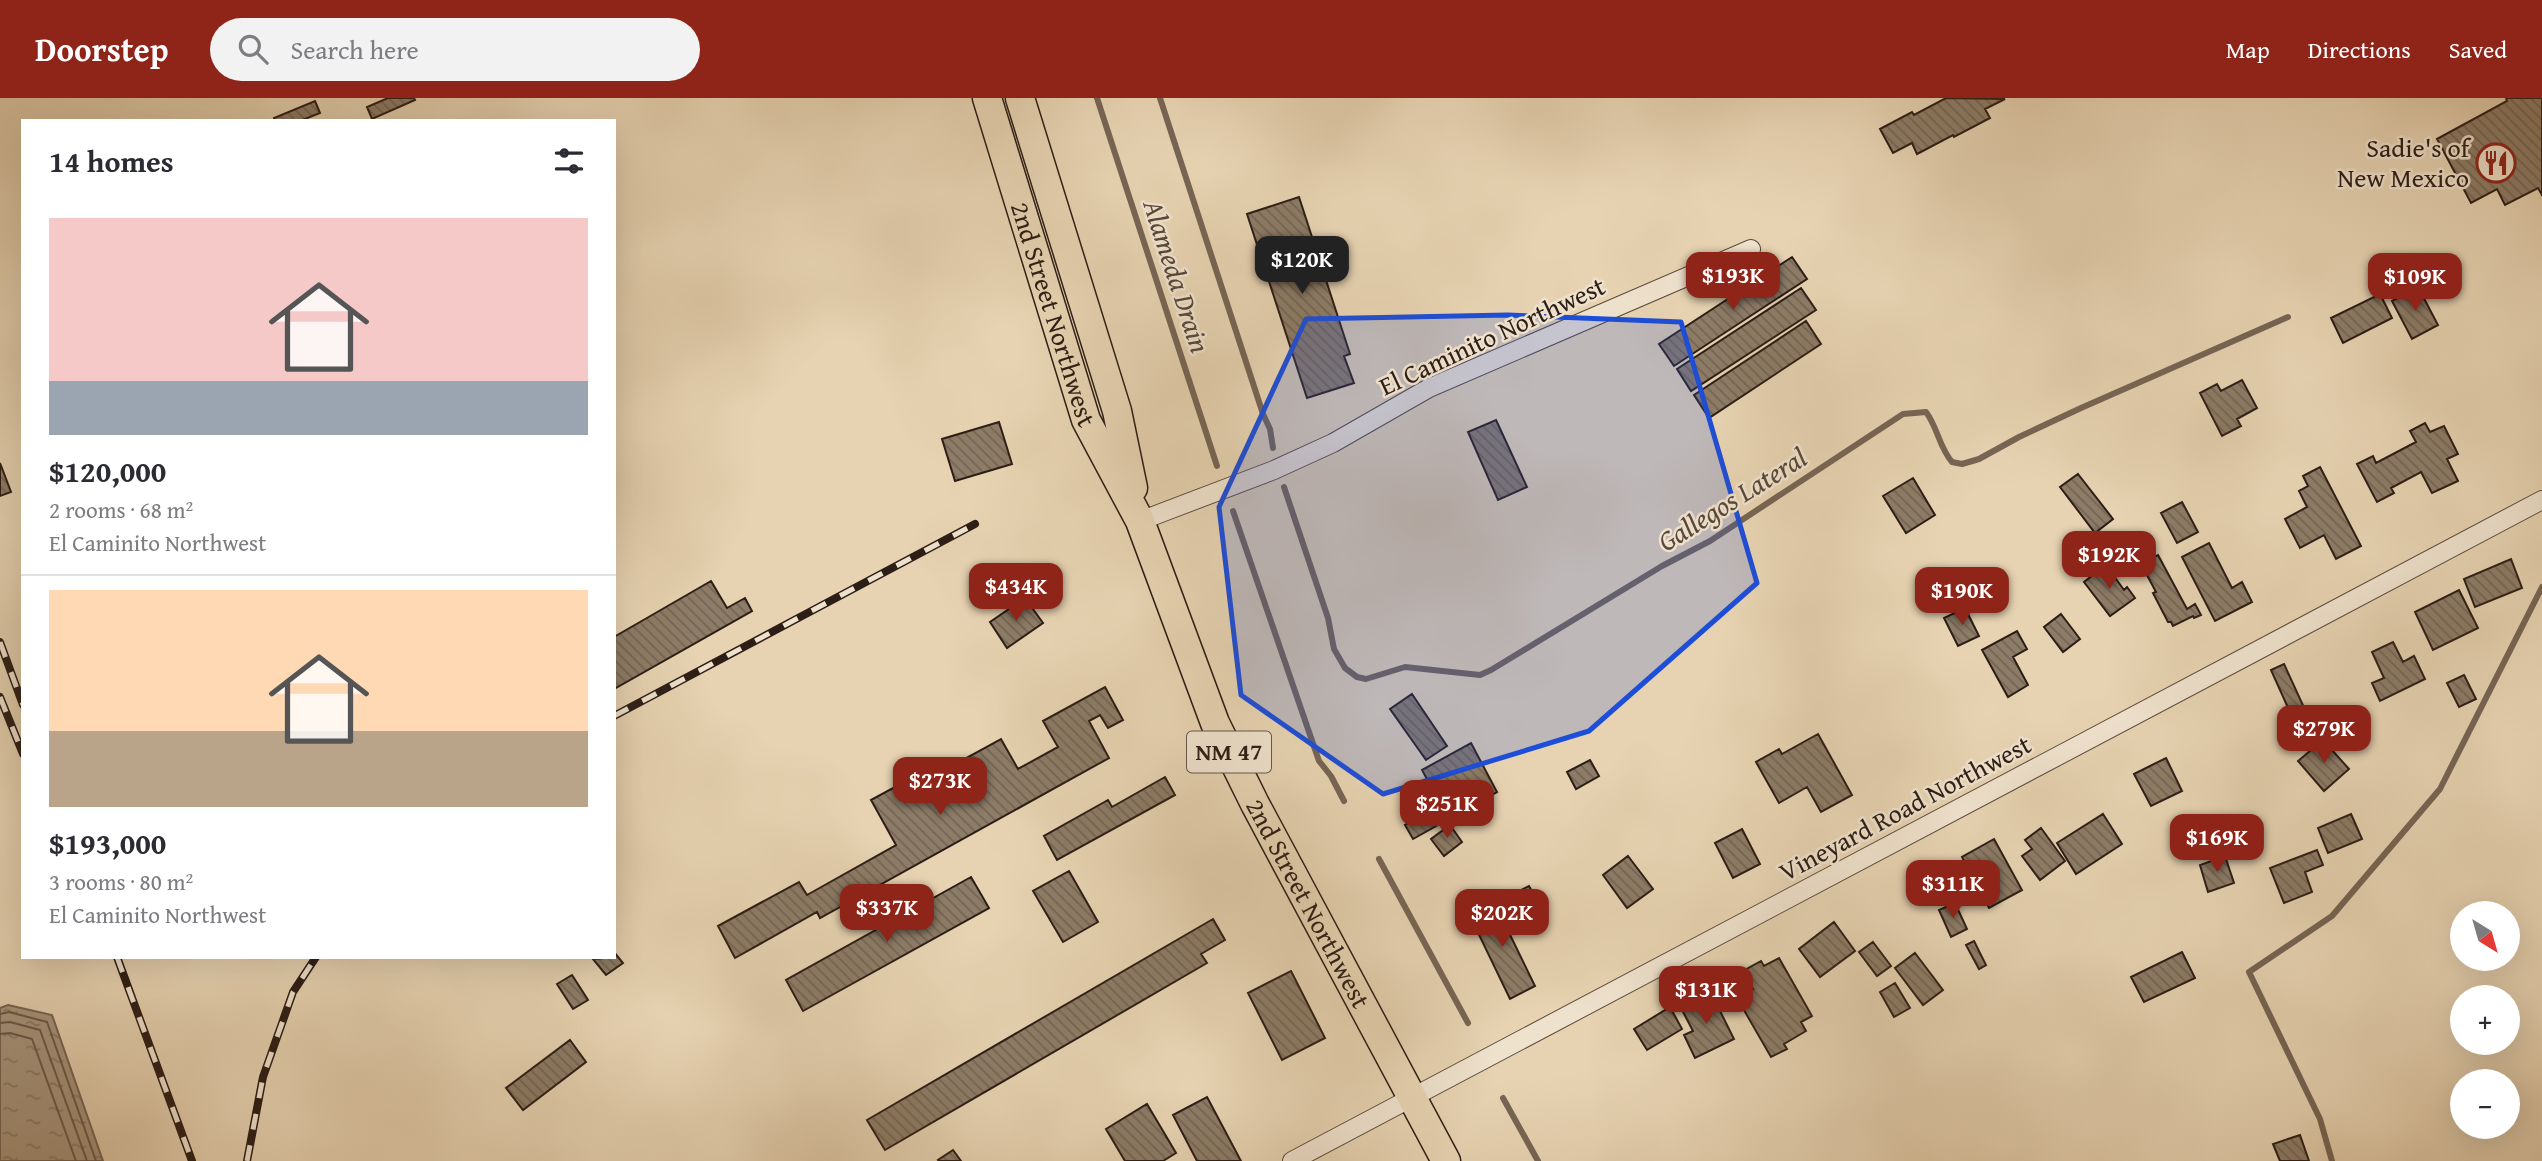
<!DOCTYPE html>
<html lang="en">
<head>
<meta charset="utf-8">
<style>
	:root { --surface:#fff; --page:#f2f2f3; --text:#2b2b33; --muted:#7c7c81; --line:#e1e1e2; --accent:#8f2418 }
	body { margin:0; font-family:"Gentium Book Plus",serif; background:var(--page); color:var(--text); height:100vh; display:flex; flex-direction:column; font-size:26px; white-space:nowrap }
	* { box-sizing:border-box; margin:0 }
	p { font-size:23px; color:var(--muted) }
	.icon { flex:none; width:38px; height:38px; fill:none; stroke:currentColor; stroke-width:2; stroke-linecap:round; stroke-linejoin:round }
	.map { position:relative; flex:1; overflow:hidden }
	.drawer { position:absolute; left:21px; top:21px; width:595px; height:840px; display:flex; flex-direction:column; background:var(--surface); border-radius:0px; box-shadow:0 7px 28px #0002 }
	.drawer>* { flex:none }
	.needle { width:46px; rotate:143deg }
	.tools { position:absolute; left:2450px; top:803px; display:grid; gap:14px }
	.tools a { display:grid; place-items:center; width:70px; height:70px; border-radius:50%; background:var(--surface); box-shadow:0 7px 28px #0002; font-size:35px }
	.price { position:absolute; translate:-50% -60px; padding:0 16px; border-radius:14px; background:var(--accent); color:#fff; font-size:23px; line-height:46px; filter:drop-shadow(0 2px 4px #0008) }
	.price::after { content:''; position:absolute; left:50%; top:42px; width:21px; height:16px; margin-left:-10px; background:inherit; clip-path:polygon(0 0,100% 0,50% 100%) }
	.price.current { background:#222; color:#fff }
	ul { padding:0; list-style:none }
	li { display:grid; align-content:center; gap:14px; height:371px; padding:0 28px }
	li+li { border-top:2px solid var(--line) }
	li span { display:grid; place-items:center; height:217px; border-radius:0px; color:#555 }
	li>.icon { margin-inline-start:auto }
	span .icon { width:126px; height:126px; fill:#fffc; stroke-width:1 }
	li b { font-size:30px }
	h2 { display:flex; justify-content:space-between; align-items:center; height:84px; padding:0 28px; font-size:30px }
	header { display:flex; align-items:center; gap:42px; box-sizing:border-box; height:98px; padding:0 35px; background:var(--accent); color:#fff }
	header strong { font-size:33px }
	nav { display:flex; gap:38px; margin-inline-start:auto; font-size:24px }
	.search { width:490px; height:63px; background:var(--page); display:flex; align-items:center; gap:18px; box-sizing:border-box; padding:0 24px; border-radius:38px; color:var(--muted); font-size:26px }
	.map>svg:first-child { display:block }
	.water { fill:url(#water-ripples); stroke:#766554; stroke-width:2 }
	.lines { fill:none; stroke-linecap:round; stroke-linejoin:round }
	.shore { stroke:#6a594a; stroke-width:2 }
	.stream { stroke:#766554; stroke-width:6 }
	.building { fill:url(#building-back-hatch); stroke:#2c1d16; stroke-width:2 }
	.minor-casing { stroke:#5b4a3d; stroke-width:20 }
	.primary-casing { stroke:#2c1d16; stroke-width:31 }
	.minor { stroke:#efe2cd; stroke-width:18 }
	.primary { stroke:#e7d3b2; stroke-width:28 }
	.rail-casing { stroke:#2c1d16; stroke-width:8 }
	.rail { stroke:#efe2cd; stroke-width:5; stroke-dasharray:16; stroke-linecap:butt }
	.marked { fill:#1d4ed8; fill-opacity:0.2; stroke:#1d4ed8; stroke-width:5; stroke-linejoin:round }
	.labels { text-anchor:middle; stroke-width:5; stroke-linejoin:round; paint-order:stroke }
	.shield { fill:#efe2cd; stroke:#66584d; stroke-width:2 }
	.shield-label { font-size:24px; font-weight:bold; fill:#2c1d16 }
	.poi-label { font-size:26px; fill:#2c1d16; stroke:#efe2cd; text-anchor:end }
	.street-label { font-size:26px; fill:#2c1d16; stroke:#efe2cd }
	.water-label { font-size:28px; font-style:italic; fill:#57473a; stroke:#efe2cd }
</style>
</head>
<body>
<header>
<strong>Doorstep</strong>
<div class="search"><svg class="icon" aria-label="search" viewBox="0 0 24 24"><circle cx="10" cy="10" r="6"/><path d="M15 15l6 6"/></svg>Search here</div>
<nav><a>Map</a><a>Directions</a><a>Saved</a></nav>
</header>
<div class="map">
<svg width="2542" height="1063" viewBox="0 0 2542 1063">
	<defs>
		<pattern id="water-ripples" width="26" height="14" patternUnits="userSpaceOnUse" patternTransform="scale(1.75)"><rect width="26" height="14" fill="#a7957d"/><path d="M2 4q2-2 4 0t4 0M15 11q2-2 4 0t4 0" fill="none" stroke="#887965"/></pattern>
		<pattern id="building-back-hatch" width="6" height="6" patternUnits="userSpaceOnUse" patternTransform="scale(1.75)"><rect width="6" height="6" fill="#8d7c67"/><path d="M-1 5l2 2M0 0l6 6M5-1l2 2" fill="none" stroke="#736554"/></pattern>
	</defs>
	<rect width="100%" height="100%" fill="#e7d3b2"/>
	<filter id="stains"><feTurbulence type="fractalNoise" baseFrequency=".00286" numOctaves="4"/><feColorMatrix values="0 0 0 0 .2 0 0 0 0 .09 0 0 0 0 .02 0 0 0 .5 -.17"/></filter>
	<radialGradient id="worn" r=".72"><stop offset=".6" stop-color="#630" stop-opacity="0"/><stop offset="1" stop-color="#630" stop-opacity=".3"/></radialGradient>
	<path class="water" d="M8,907L52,917L103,1063H0V910Z"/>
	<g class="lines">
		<path class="shore" d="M0,916L9,914L47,924L96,1063
			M0,925L10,924L40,932L87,1063
			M0,936L10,935L32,941L76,1063"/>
		<path class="stream" d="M1097,0L1217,368
			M1160,0L1263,316L1270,331L1273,350
			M1284,389L1328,520L1334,551L1345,570L1357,579L1366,581L1405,569L1480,577L1491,572L1662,468L1710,443L1903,316L1926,314C1938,330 1939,349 1952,364L1962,366L1979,361L2019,339L2081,310L2288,219
			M1233,413L1319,663L1331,678L1344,703
			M1379,761L1468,925
			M1503,1000L1538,1063
			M2332,1063L2320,1021L2249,874L2332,818L2440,691L2542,489"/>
	</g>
	<path class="building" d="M388,0H414L415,2L372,21L367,9Z
		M1946,0L2005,1L1985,11L1990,20L1954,39L1953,37L1917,56L1912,45L1893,55L1880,31L1912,14L1914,17Z
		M2506,0H2542V97L2538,90L2505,107L2497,91L2471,105L2437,41L2507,3Z
		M315,3L320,15L300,23H275L274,20Z
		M1299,99L1350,256L1344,258L1354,285L1307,300L1247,116Z
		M1792,159L1807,181L1674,268L1659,246Z
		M2418,189L2438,227L2412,241L2392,203Z
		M1801,190L1816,212L1691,293L1677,271Z
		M2380,196L2392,220L2343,245L2331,220Z
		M1806,223L1821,246L1709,320L1694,297Z
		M2242,282L2257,310L2237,321L2241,328L2222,338L2200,295L2217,286L2221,293Z
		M1496,322L1527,389L1498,402L1468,334Z
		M999,324L1012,366L955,383L942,341Z
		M2425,325L2430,334L2444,328L2458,356L2447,361L2458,383L2432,395L2421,374L2391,390L2394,395L2377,404L2357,366L2373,358L2376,365L2416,344L2410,333Z
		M0,365L11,394L0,398Z
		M2320,369L2361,448L2336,461L2324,437L2300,450L2285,421L2307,409L2299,393L2308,388L2303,378Z
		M2078,376L2113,421L2095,435L2060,389Z
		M1913,380L1935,417L1906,435L1883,398Z
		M2182,404L2198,434L2177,445L2161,415Z
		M2209,445L2232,490L2242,484L2252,504L2215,523L2182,459Z
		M2158,457L2187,511L2195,506L2201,517L2194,520L2193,518L2173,528L2171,524H2168L2153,495L2156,494L2141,466Z
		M2511,461L2522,490L2475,509L2464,481Z
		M2106,467L2124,492L2127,489L2135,500L2110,518L2084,484Z
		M711,483L727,510L745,500L752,513L614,591V539Z
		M2459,492L2478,530L2433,552L2415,514Z
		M1025,500L1043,525L1007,550L990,524Z
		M1965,510L1979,538L1958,548L1944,520Z
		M2061,516L2080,541L2063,554L2044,529Z
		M2017,533L2027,551L2013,559L2028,587L2008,599L1982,552Z
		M2393,544L2403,564L2414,558L2425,581L2380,603L2372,585L2384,580L2372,554Z
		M2284,566L2307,616L2294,623L2271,572Z
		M2464,577L2476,601L2459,609L2447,585Z
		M1105,589L1123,622L1108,630L1100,617L1089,623L1109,660L820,820L817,814L735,860L718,828L799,784L807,797L896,747L871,702L904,684L908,692L1001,641L1018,671L1058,649L1043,623Z
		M1412,596L1447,648L1426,662L1390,611Z
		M1818,636L1852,697L1821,714L1807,689L1779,705L1756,664L1779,651L1782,656Z
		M2323,642L2349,671L2324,693L2298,663Z
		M1471,645L1497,694L1413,741L1405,727L1441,707L1422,672Z
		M2166,660L2182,693L2151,708L2134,676Z
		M1590,662L1599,678L1576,691L1567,674Z
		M1165,679L1175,697L1057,762L1044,738L1108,702L1112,709Z
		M2103,716L2122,746L2076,776L2057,745Z
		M2351,716L2362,741L2328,755L2318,730Z
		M1450,727L1462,744L1444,758L1431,741Z
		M2041,730L2065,763L2040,782L2022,758L2032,751L2025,742Z
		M1742,731L1760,766L1733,780L1715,745Z
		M1994,741L2022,792L1989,810L1962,759Z
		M2317,752L2323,767L2305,774L2312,794L2284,805L2270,770Z
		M1628,758L1653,791L1627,810L1603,777Z
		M2225,758L2234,785L2208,794L2200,767Z
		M1069,773L1098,824L1063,844L1033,793Z
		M971,779L989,810L803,913L786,882Z
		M1529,788L1542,812L1519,824L1507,799Z
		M1493,802L1535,888L1510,901L1468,814Z
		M1955,805L1967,831L1951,839L1939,812Z
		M1213,821L1225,842L1201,856L1207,865L885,1052L867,1022Z
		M1834,824L1855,853L1820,879L1799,851Z
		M1974,843L1986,867L1979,871L1966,847Z
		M1873,844L1891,868L1877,878L1859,854Z
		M614,854L623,865L606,877L593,861L614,859Z
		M2182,854L2195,880L2144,904L2131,879Z
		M1915,855L1943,892L1923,907L1895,870Z
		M1779,860L1812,918L1801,924L1806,933L1784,946L1787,951L1771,959L1737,900L1753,891L1743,873L1761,863L1764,868Z
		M1291,873L1325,940L1282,962L1248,895Z
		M572,877L588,902L573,911L557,886Z
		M1895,885L1910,910L1894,919L1880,894Z
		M1711,895L1734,941L1695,960L1684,937L1693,933L1681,910Z
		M1670,909L1682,931L1647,952L1634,931Z
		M570,942L586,964L523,1012L506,990Z
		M1207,999L1241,1063H1197L1173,1017Z
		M1147,1006L1176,1055L1163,1063H1125L1106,1031Z
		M2300,1037L2309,1063H2280L2273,1046Z
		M953,1052L961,1063H939L938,1062Z"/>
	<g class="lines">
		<g class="minor-casing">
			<path id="minor" d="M1140,423L1274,372L1333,345L1429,290L1751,151
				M1292,1063L2542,402"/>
		</g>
		<g class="primary-casing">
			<g id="primary">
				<path id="s1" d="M987,0L1086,322L1140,423L1215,625L1255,706L1446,1063"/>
				<path d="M1020,0L1117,313L1133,390"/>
			</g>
		</g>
		<use href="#minor" class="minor"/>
		<use href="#primary" class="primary"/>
		<g class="rail-casing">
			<path id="rail" d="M0,544L23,607
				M0,599L23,656
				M614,618L975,426
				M117,859L192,1063
				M247,1063L263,979L293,894L316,859"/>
		</g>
		<use href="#rail" class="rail"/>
	</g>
	<path class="marked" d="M1508,217L1681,224L1757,485L1589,633L1383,696L1241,597L1219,409L1306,221Z"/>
	<defs>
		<g id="restaurant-ring" transform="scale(2.0125)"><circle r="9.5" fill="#efe2cd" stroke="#8f2418" stroke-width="1.5"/><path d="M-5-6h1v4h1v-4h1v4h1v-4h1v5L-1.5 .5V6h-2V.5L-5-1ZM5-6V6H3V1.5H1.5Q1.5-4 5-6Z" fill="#8f2418"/></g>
	</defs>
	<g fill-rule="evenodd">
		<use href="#restaurant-ring" x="2496" y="65"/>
	</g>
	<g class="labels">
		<rect class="shield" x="1187" y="633.5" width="84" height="41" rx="5"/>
		<g class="shield-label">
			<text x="1229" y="662">NM 47</text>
		</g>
		<g class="poi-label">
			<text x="2469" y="59">Sadie's of<tspan x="2469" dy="30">New Mexico</tspan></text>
		</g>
		<g class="street-label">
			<text dy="9" stroke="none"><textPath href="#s1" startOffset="226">2nd Street Northwest</textPath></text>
			<text transform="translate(1492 238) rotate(-25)" y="9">El Caminito Northwest</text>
			<text transform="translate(1905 710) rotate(-28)" y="9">Vineyard Road Northwest</text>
			<text dy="9" stroke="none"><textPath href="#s1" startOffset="870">2nd Street Northwest</textPath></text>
		</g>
		<g class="water-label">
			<text transform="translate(1177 178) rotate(72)" y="10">Alameda Drain</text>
			<text transform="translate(1732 401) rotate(-32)" y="10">Gallegos Lateral</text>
		</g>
	</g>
	<rect width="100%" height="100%" filter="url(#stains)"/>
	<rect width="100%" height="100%" fill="url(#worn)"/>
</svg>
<div class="tools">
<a><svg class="needle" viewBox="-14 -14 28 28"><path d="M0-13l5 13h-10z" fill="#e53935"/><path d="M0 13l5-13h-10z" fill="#7c7c81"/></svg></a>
<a>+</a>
<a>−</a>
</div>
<b class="price current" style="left:1302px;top:198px">$120K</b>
<b class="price" style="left:1733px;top:214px">$193K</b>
<b class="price" style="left:2415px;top:215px">$109K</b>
<b class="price" style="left:2109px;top:493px">$192K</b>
<b class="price" style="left:1016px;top:525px">$434K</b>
<b class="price" style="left:1962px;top:529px">$190K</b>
<b class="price" style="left:2324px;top:667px">$279K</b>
<b class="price" style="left:940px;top:719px">$273K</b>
<b class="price" style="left:1447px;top:742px">$251K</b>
<b class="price" style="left:2217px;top:776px">$169K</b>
<b class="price" style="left:1953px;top:822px">$311K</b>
<b class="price" style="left:887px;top:846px">$337K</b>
<b class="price" style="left:1502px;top:851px">$202K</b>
<b class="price" style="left:1706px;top:928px">$131K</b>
<section class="drawer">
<h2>14 homes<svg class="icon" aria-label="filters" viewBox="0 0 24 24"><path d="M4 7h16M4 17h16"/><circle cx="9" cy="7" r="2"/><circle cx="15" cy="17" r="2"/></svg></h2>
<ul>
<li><span style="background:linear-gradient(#f6c9c9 75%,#9aa5b1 0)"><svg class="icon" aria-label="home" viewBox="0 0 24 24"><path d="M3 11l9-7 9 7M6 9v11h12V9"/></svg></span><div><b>$120,000</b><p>2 rooms · 68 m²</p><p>El Caminito Northwest</p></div></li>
<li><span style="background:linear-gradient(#ffd9b3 65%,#b9a48a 0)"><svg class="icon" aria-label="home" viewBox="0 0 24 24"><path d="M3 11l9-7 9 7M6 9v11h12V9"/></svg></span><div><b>$193,000</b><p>3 rooms · 80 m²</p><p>El Caminito Northwest</p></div></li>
</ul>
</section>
</div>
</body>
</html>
